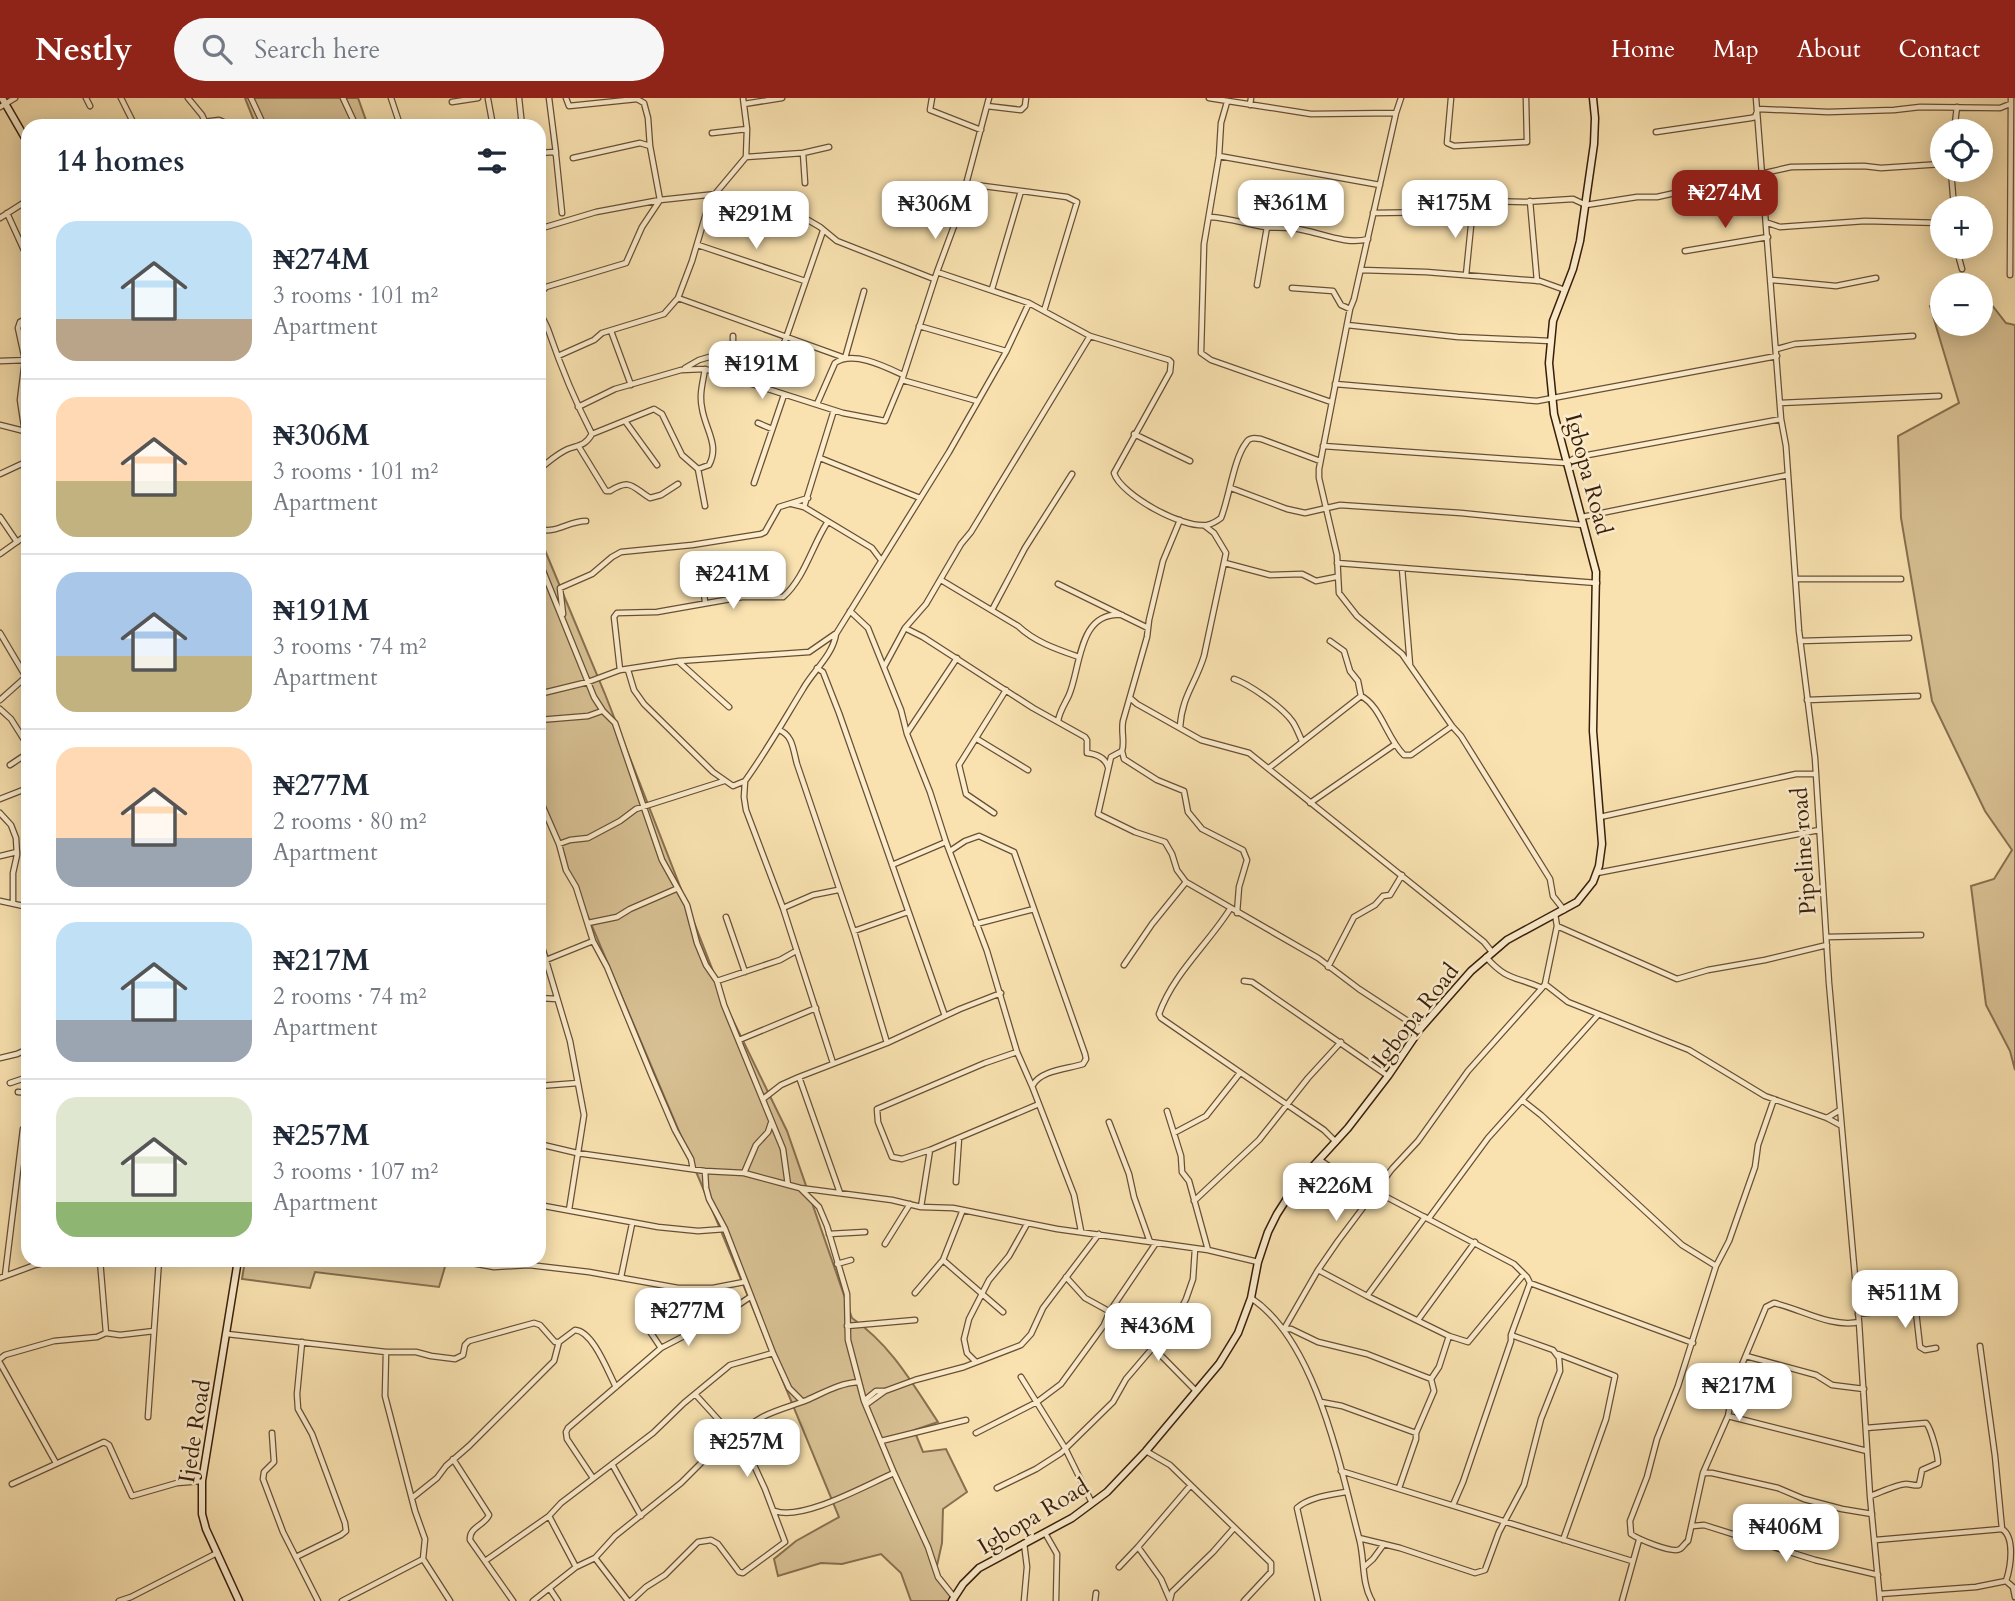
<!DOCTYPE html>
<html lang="en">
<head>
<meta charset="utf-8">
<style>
	:root { --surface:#fff; --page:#f6f6f7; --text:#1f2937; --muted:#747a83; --line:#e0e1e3; --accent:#8f2418 }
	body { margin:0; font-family:Cardo,serif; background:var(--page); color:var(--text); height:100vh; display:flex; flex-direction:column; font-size:26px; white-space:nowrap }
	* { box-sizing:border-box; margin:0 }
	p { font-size:23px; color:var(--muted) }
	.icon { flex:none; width:38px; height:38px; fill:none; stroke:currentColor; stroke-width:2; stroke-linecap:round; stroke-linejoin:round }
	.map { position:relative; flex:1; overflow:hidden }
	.panel { position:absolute; left:21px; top:21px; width:525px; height:1148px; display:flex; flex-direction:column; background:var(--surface); border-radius:21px; box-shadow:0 4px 18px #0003 }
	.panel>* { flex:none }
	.controls { position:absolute; left:1930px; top:21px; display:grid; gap:14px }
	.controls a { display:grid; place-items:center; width:63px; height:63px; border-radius:50%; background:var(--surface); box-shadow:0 4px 18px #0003; font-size:35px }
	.price { position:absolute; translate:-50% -60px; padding:0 16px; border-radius:14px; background:#fff; color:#222; font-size:23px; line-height:46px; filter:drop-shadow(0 2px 4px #0008) }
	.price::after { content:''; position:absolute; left:50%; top:42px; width:21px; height:16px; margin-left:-10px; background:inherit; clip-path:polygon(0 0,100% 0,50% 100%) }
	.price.selected { background:var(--accent); color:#fff }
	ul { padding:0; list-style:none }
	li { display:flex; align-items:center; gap:21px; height:175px; padding:0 35px }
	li+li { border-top:2px solid var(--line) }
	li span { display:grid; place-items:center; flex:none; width:196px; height:140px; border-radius:21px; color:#555 }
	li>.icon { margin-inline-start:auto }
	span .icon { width:84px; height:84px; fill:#fffc; stroke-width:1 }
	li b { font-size:30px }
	h2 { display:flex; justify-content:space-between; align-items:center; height:84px; padding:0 35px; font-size:30px }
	header { display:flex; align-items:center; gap:42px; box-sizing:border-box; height:98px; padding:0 35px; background:var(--accent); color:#fff }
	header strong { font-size:33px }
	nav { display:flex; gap:38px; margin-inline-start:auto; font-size:24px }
	.search { width:490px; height:63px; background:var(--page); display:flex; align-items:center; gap:18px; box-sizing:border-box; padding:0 24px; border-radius:38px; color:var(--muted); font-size:26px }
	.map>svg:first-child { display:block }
	.green { fill:#d8c194; stroke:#887050; stroke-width:2 }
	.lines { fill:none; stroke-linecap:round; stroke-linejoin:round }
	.street-casing { stroke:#694f35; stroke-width:7 }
	.secondary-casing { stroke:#391e0c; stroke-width:9 }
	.street { stroke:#fbeccc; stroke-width:4.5 }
	.secondary { stroke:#fbeccc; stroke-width:6 }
	.labels { text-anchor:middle; stroke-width:5; stroke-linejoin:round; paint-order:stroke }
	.street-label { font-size:23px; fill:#391e0c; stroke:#fbeccc }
</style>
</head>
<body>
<header>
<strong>Nestly</strong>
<div class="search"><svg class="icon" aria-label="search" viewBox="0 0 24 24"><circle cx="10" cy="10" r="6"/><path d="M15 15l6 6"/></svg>Search here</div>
<nav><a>Home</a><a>Map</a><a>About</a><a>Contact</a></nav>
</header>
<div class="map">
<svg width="2015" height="1503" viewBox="0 0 2015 1503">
	<rect width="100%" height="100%" fill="#f9e2b0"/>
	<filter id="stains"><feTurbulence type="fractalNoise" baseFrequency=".00286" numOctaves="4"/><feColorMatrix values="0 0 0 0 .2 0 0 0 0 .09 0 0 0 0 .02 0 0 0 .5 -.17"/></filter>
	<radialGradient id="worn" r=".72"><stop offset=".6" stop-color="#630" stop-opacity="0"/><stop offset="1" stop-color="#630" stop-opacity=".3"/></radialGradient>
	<path class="green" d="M245,0H358L368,28H256Z
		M1981,193L2006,225L2015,227V972L2010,953L1986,907L1971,788L1994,781L2012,752L1985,713L1932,603L1901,420L1898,338L1959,305L1930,208L1942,201V226H1981Z
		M539,438L605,596L729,914L787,1033L852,1220C892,1248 912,1285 938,1324L914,1332L923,1354L946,1351L967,1394L943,1411L942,1445L936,1472L957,1503H911L901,1475L881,1456L842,1466L821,1465L778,1478L774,1461L796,1443L839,1419L714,1116L539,703Z
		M245,1162H447L439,1189L315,1174L310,1190L242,1181Z"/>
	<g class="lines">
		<g class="street-casing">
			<path id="street" d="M86,0L90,8
				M121,0L135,28
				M188,0L202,17L207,28
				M251,0L264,28
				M343,0L356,28
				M391,0L398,21
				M519,0L522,28
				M549,0L556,55
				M932,0L930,12L981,32
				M1209,0L1311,16L1396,15
				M1401,0L1396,15L1354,201L1350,211L1319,371V380L1337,457L1339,495L1357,518L1402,556L1452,628L1461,638L1550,781L1553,798L1564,812
				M1451,0L1447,45L1454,48L1527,44L1526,0
				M1756,0L1781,321L1786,348L1799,533L1815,660L1829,885L1859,1224L1870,1398L1880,1503
				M488,1L493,28
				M452,4L478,0
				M1227,4L1221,25L1219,58L1204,146L1201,255L1211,262L1331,304
				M744,6L782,0
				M1250,7L1251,0
				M987,8L1021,12L1025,8L1026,0
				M0,9L15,0
				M171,28L219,22L232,28
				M1954,33L1957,9
				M1656,34L1751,20L1755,19L1758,11L1828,14L1894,12L1920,9L2000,10L2010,6
				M712,35L747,31
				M539,55L554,54L556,57L562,115
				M803,55L829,49
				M1219,58L1380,87
				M746,59L803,55L805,85
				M573,60L640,45L650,48
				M1951,72L1954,110
				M968,86L1067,99L1077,104L1044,213
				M1530,103L1537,183
				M7,115L28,161
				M1373,115L1440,114L1468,110L1483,103L1525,104L1573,101L1586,107L1637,99H1657L1791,69L1864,68L1881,70L1942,66
				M1210,119C1229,120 1246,126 1265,129C1277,130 1290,129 1303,132C1323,136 1348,147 1368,141
				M0,120L28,102
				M1768,125L1780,129L1865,123L1942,125
				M539,131L596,114L660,102L716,96L771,110L808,122L820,129L837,143L934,181
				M698,147L805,183
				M1956,149L1962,171
				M1685,153L1768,139
				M1361,172L1426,174L1540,183L1565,192
				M937,174L1029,205L1090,238L1169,262L1171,264L1170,274L1114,375C1121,397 1183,431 1207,427C1212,426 1217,423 1221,420C1229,400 1234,360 1246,345C1249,339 1255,340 1261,341L1320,363
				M1466,177L1473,108
				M2010,177L2011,0
				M1772,182L1836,188L1876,180
				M1257,187L1267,129
				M1292,190L1333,193L1341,207L1350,211
				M992,191L1021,93
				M539,197L546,189L626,165L642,129L660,102L650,48L648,20L644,5L637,1L569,8L566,0
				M678,200L845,260L864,193
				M539,209C540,218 546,225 549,234C561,269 575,303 592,336
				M28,220L20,224L18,230L25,262L20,302L28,355
				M1347,227L1458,239L1550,243
				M919,228L1006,253
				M611,233L631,287
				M1777,251L1795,246L1913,238
				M558,258L594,242L602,235L664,216L678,200L692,163L710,102L746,59L747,31L743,0
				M0,263L28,262
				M685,270L699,262L733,252V238
				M902,282L977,303
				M1335,286L1537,303L1777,258
				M765,291L786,240L823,133
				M1780,305L1939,298
				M817,306L835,265C853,252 886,269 903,277
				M578,309L615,291L681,272L705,271L843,315L885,323L902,282L937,174L957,120L989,0
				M625,323L657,367
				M758,325L772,331
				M0,327L28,334
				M1134,336L1190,363
				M1323,348L1566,365L1577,359L1781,321
				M579,349L606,393H610C631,380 632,389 650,400L661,397L678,386
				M820,360L920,400
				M698,371L709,367C720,347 705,331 702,310C699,296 703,284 705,271
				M539,372C546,365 559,355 568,351C579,347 585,348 592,336L654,311L662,316L682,357L698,371L705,408
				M0,376L28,363
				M754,385L784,297
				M1231,390L1287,411L1305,415L1340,407L1461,415L1583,427
				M792,406L804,409L872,450L881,462
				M804,409L834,312
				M0,419L17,444
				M1582,419L1788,377
				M1180,422L1163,463L1149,522L1147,539L1123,623C1121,634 1125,644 1122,653L1111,659L1098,716L1135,734L1165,744L1172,756L1177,772L1186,784L1318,860L1359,891L1420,931
				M539,431C557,436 568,423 586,423
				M0,456L28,436
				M539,463L594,599L603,613L615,625L662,762L687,807L697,845L706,867L717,883L724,907L783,1051L788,1087
				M1225,465L1270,477L1302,476L1316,483L1336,479
				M1337,465L1597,485
				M1402,470L1410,567
				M702,473L705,505
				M1796,481H1901
				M941,482L1018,528C1035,544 1056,551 1079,559
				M1058,486L1148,530
				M992,512L1025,450L1072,376
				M850,513L868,530L901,612L907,636L930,694L946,744L987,853L1017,954L1032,988L1074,1097L1081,1133
				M563,516L560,490L592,476L612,459L621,454L692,447L761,436L765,434L779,409L808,400
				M905,530L923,539L1033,610L1085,639L1087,642V655C1096,656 1105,659 1108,669
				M0,535L26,579
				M1330,543L1344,553L1350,573L1358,583L1361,598C1381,608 1387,641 1404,657H1411L1452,628
				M1800,543L1909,540
				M679,564L729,609
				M884,569L905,530L926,506L961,446L971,434L1090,238
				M817,570L823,574L839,615L945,918
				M620,572L614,519L617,515L657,514L742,499H783C804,481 812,448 827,425
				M628,572L634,592L644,606L713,674L733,688L745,683C766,654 784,622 803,591C813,573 833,557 836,536L949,354L1006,254L1029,205
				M1234,581C1249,586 1282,609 1292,623C1296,628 1299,637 1302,643
				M539,596L588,584L620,572L679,563L809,554L835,536
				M1130,600L1137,606L1201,642L1249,655L1484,844L1492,854
				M0,602L28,577
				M1807,602L1918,598
				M0,611L11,621L28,648
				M539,622L588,618L602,613
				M1058,623C1060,612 1065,606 1069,597C1081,569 1078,513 1122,517
				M1180,629C1182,598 1195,587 1204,558L1226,455L1214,435L1205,428
				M779,632C793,637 793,652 797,666L855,837L887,945
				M907,635L957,560
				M977,641L1028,672
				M1122,653L1124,661L1157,682L1184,693L1188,714L1202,731L1243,752L1247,762L1239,789L1237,815
				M10,667L28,655
				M1269,670L1361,598
				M745,683L744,699L746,712L783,810L833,965
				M539,700L559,746L566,772L576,789L593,843L607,869L651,976L675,1032L691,1061L693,1071
				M0,701L28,690
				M1310,705L1394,647
				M0,715L11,727L16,740L17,757L13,775V805
				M994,715L966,696L959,667L1006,592
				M1600,719L1796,676H1814
				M559,746L570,742L588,740L620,723L636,711L724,683
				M950,753L965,743L979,738L1014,754L1085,956L1086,961L1083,966C1068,971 1041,972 1033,987
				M0,758L17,754
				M892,767L946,744
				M1597,775L1819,732
				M0,803L28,809
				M783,810L813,797L838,792
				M1230,811C1208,846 1173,876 1159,916L1161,920L1324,1032L1336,1044
				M726,819L745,874
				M588,825L617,819L630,811L676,791
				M976,826L1034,811
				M1557,828L1677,881L1708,872L1765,862L1827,847
				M854,833L908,814
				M539,839L570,943L584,1017L569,1112
				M1827,839L1921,837
				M1486,859C1507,883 1515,878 1542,890L1545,886L1568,904L1689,952L1765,998L1827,1020L1840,1027
				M546,862L593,843
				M1124,867L1152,826L1186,784
				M1328,869L1354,819L1375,807L1383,798L1390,797L1402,777
				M717,883L780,862L796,853
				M1244,883L1252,884L1388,978
				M1545,886L1557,828L1555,816
				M539,900L557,901
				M739,942L816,910
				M0,960L17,956L28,951
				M10,985L28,979
				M539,988L578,985
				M18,994L28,995
				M763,1001L781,987L799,979
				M1774,1001L1758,1047L1755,1069L1729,1143L1716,1168L1678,1288L1657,1341L1647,1379L1630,1423L1631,1436C1638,1441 1673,1456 1680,1451C1683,1449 1685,1445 1688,1443L1703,1375L1728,1318L1732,1298L1737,1290L1738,1276L1766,1209L1774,1205C1801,1211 1831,1230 1859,1224
				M1522,1002L1541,1017L1682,1147L1716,1168
				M1167,1013L1181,1058L1182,1074L1189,1083L1208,1152
				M1827,1020L1840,1012
				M1109,1024L1129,1076L1134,1099L1150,1144
				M1174,1035L1206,1018L1240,975
				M539,1046L577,1055L705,1073L744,1075L800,1090L892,1102L921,1109L953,1110L1057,1131L1208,1152L1258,1164
				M930,1052L902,1061L892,1059L878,1024L877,1011L985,965L1017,954
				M1320,1062L1333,1071L1514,1166L1527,1179L1530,1185L1693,1245
				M705,1073L706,1090L709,1101L725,1131L773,1255L789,1290L802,1303
				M744,1075L756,1047L768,1034L771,1025
				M956,1084L959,1040
				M801,1091L819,1109L827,1128L847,1196L848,1242L864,1303L894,1375L928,1449L938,1479L954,1499
				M840,1095L799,979L887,945L960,911L1001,895
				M1194,1103L1259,1042L1308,980L1341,944
				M539,1107L658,1129L698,1133L725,1131
				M921,1109L930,1052L1039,1006
				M962,1114L943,1162L1003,1214
				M1429,1120L1488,1040L1598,917
				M829,1136L865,1134
				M885,1146L910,1106
				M100,1162L106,1235
				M455,1162L494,1169L529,1167L589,1174L678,1190H713L744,1184
				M837,1166L851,1162
				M1318,1172L1338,1143L1392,1071L1418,1043L1468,973L1542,890
				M5,1178L23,1031L28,1026
				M621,1179L632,1126
				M1066,1179L1085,1200L1125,1222L1135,1231L1196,1293
				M0,1180L35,1167L57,1162
				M915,1195L943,1162
				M1367,1198L1449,1238L1439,1269L1431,1281
				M1251,1200C1316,1243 1340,1368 1359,1440C1365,1461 1361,1484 1372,1503
				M1858,1216L1912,1210L1916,1214L1920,1249L1925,1252L1936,1250
				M639,1217L661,1250
				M1418,1222L1475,1144
				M847,1228L915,1222
				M227,1236L386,1254H416L431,1258L455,1261L463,1257L465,1247L469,1243L534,1225L540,1227L555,1244H559
				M1449,1238L1468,1244L1524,1176
				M1980,1248L1995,1358L2002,1431C2015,1439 2011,1468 2006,1483
				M386,1254L385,1298L415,1413L425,1441L423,1461L450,1503
				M1558,1256L1615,1278L1606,1321L1563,1442
				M1746,1258L1816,1277L1832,1287L1864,1291
				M0,1261L5,1257L54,1243L97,1239L106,1235L120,1237L154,1233
				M976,1264L967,1255L964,1241L969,1221L989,1182L1009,1158L1027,1126
				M0,1265L56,1365
				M1021,1279L1065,1350L1092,1405
				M695,1296L734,1339
				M865,1302L876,1293H884
				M1321,1304L1342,1308L1416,1335
				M867,1306L885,1293L915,1282L964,1269L1021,1247L1031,1236L1043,1210L1099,1136
				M1728,1318L1867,1353
				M148,1319L159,1162
				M1866,1330L1926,1325C1931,1330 1938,1357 1938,1365L1922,1372L1919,1387C1915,1388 1911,1386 1906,1386C1898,1386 1879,1395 1870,1398
				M272,1335L274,1364L264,1374L263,1381L283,1434L318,1503
				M976,1335L1037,1304L1061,1286L1104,1227L1110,1213L1156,1145
				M881,1343L966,1322
				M1146,1353L1170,1367L1271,1465V1474L1244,1503
				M453,1361L489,1417C485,1427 469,1429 470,1442L513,1503
				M612,1366L641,1418
				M1341,1373L1632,1463
				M1704,1375H1712L1778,1390L1804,1401L1842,1411L1872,1416
				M593,1380L567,1341L566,1334L568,1330L661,1250L719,1220L750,1199
				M12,1386L104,1344L109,1347L132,1398L177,1385L202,1383
				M997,1390L1036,1371L1061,1355L1113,1304L1126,1281L1173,1226L1186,1201L1193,1181L1195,1151
				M1399,1390L1416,1341V1335L1434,1293L1431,1281L1367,1256L1318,1244L1291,1231H1284L1318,1172L1367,1198L1425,1119
				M412,1400L437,1380L446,1368L469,1348L554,1263L559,1244L575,1232C593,1233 608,1274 616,1289
				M1453,1407L1463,1384L1511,1243V1237L1530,1185
				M775,1413C803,1423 866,1387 894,1375
				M549,1418L576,1469
				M1693,1428L1704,1427L1815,1462L1878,1477
				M1045,1435L1057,1456L1056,1503
				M1359,1440L1400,1450L1475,1475L1485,1472L1499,1434L1524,1387L1541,1321L1560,1273L1559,1260L1553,1252L1511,1237
				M1876,1442L2002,1431
				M1024,1445L1027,1469L1024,1503
				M1138,1449L1190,1388
				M296,1459L341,1437L346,1433L345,1425L312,1336L298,1311L297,1296L302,1244
				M595,1460L628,1503
				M485,1463L549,1418L561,1405L653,1335L684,1305L730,1267L773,1255
				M1119,1469L1138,1449L1161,1481L1170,1502L1172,1494L1213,1454L1234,1430
				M1364,1469L1373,1461L1384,1446
				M2006,1483L2013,1489L2015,1499
				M550,1491L558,1503
				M1880,1496L1976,1489L2006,1483
				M119,1503L131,1499L215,1456
				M342,1503L423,1461
				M533,1503L576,1469L595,1460L615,1438L681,1385L711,1355L734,1339H741C753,1316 785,1311 807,1302C825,1294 840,1285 859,1284
				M631,1503L646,1489L665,1477L698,1444L711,1442L718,1446L739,1474L743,1475L785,1444L765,1391L741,1339
				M1095,1503L1096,1495
				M1318,1503L1297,1410C1309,1399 1330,1397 1346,1394
				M1622,1503L1639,1442"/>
		</g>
		<g class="secondary-casing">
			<path id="secondary" d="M2,0L28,45
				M238,1162L202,1383V1416L206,1431L239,1503
				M952,1503L963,1486L979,1470L1072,1420L1107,1394L1146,1353L1219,1266L1238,1235L1251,1200L1258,1164L1268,1134L1277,1116L1295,1088L1348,1030L1388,978L1420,931L1471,873L1507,842L1577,804L1593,784L1599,768L1602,746L1593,633L1596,474L1554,316L1549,265L1553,223L1573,171L1580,143L1594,46L1595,20L1593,0"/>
		</g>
		<use href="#street" class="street"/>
		<use href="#secondary" class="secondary"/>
	</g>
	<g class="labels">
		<g class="street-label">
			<text transform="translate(1589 376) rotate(75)" y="8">Igbopa Road</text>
			<text transform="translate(1803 753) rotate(-94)" y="8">Pipeline road</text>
			<text transform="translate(1415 917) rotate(-52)" y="8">Igbopa Road</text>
			<text transform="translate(194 1333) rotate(-81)" y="8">Ijede Road</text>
			<text transform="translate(1033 1418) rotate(-31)" y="8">Igbopa Road</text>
		</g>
	</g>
	<rect width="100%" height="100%" filter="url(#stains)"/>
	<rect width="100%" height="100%" fill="url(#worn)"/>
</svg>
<div class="controls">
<a><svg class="icon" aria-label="locate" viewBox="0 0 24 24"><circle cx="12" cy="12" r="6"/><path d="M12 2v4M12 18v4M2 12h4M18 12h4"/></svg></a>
<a>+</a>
<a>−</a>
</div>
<b class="price selected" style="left:1725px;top:132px">₦274M</b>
<b class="price" style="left:1291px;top:142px">₦361M</b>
<b class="price" style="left:1455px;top:142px">₦175M</b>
<b class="price" style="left:935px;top:143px">₦306M</b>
<b class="price" style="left:756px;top:153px">₦291M</b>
<b class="price" style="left:762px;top:303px">₦191M</b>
<b class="price" style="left:733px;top:513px">₦241M</b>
<b class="price" style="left:1336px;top:1125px">₦226M</b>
<b class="price" style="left:1905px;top:1232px">₦511M</b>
<b class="price" style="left:688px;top:1250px">₦277M</b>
<b class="price" style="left:1158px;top:1265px">₦436M</b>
<b class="price" style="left:1739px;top:1325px">₦217M</b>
<b class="price" style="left:747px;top:1381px">₦257M</b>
<b class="price" style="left:1786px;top:1466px">₦406M</b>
<section class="panel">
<h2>14 homes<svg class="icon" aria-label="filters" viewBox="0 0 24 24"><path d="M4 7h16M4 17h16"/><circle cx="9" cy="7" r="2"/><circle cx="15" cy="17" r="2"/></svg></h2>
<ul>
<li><span style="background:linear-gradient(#bfe0f5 70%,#b9a48a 0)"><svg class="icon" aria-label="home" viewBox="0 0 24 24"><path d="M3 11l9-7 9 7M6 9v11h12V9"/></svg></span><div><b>₦274M</b><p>3 rooms · 101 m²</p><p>Apartment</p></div></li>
<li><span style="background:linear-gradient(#ffd9b3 60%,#c2b280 0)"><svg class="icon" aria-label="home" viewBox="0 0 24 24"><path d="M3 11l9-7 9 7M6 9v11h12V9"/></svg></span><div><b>₦306M</b><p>3 rooms · 101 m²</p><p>Apartment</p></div></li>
<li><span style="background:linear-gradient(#a9c7e8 60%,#c2b280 0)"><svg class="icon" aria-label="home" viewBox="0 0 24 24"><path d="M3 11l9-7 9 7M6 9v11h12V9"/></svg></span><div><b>₦191M</b><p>3 rooms · 74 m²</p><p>Apartment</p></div></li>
<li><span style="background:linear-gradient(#ffd9b3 65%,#9aa5b1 0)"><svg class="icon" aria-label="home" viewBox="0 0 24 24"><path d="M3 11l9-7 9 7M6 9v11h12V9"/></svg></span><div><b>₦277M</b><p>2 rooms · 80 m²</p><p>Apartment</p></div></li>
<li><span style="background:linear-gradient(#bfe0f5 70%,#9aa5b1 0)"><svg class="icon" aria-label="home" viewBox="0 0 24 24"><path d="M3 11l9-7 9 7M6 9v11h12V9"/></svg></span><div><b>₦217M</b><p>2 rooms · 74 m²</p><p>Apartment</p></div></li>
<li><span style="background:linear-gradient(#dfe7d0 75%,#8fb573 0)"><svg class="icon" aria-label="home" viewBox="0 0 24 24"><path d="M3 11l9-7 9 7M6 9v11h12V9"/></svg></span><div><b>₦257M</b><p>3 rooms · 107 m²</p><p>Apartment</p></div></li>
</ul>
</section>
</div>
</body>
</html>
